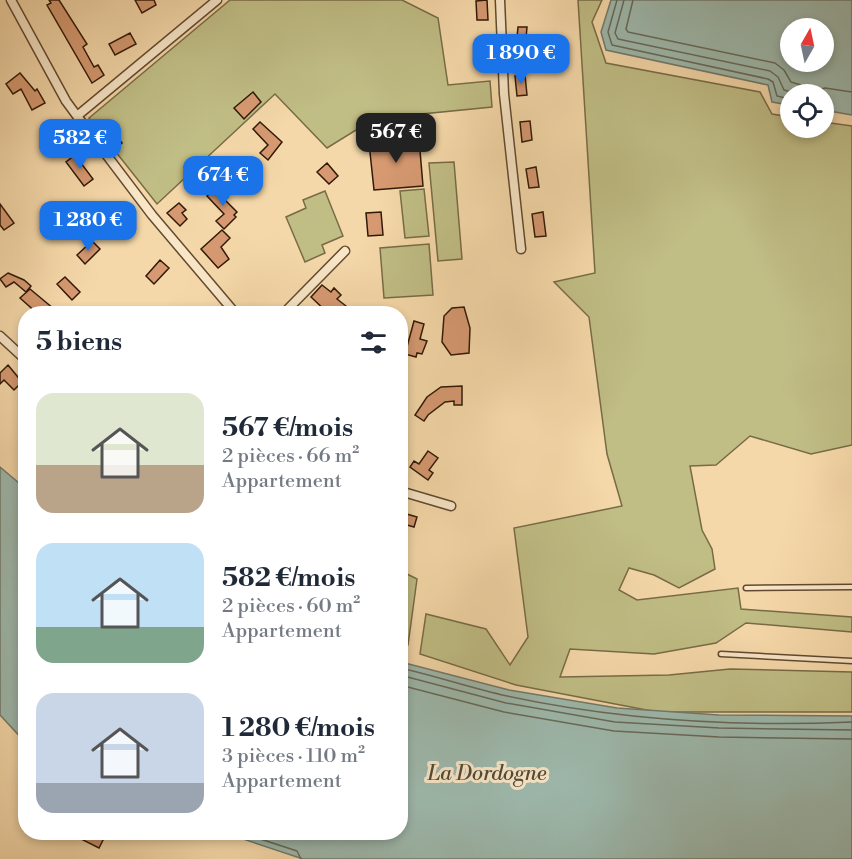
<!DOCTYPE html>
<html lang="fr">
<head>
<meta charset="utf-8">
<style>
	:root { --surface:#fff; --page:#f2f2f3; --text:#1f2937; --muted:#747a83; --accent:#1a73e8 }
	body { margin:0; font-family:"Libre Bodoni",serif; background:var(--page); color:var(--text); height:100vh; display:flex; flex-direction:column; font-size:22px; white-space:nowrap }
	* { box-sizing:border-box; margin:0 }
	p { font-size:20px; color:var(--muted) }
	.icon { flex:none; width:33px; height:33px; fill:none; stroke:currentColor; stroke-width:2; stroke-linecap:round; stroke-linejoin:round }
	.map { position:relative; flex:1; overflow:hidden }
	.sheet { position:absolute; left:18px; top:306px; width:390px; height:534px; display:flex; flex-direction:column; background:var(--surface); border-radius:24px; box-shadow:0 3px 9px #0003 }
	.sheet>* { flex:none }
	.needle { width:39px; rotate:9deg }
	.tools { position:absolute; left:780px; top:18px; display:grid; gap:12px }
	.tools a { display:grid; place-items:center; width:54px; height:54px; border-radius:50%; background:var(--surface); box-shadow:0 3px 9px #0003; font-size:30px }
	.price { position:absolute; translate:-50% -51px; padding:0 14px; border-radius:12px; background:var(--accent); color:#fff; font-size:20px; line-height:39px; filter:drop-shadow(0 2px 3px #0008) }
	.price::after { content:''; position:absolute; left:50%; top:36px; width:18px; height:14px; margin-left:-9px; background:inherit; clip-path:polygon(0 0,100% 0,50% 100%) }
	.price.active { background:#222; color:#fff }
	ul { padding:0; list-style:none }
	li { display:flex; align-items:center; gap:18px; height:150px; padding:0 18px }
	li span { display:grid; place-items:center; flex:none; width:168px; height:120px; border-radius:18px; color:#555 }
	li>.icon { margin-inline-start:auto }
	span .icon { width:72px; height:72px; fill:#fffc; stroke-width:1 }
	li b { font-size:26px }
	h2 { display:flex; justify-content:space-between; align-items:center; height:72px; padding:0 18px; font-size:26px }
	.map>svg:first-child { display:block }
	.green { fill:#c0bd85; stroke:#786b46; stroke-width:1.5 }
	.water { fill:#9db9ad; stroke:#72796b; stroke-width:1.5; fill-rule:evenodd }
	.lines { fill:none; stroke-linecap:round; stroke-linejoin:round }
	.shore { stroke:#67695a; stroke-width:1.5 }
	.building { fill:#d69971; stroke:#311907; stroke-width:1.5 }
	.service-casing { stroke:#624930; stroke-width:7 }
	.minor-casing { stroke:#624930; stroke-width:11 }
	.service { stroke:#f8e6c7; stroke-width:4 }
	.minor { stroke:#f8e6c7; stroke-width:8 }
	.labels { text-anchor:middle; stroke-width:6; stroke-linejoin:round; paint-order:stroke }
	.water-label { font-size:21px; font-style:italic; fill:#514939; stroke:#f8e6c7 }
</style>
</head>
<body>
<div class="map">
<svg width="852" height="859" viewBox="0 0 852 859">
	<rect width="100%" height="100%" fill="#f5d8a9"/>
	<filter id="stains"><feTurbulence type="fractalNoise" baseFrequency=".00333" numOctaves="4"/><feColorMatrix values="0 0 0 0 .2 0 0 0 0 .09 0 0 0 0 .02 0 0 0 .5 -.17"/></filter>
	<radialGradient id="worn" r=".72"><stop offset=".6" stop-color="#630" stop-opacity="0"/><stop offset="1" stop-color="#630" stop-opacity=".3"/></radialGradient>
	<path class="green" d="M230,0H402L438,18L448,85L490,81L492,107L422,114L423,124L356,130L327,148L275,94L157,204L89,118Z
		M578,0H602L592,22L606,63L760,92L772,114L790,117V128H824V122L852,126V445L811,454L750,436L716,465L690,466L702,530L712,549L715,569L679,588L654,575L629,568L619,590L637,600L738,588L741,609L852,617V632L746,623L716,643L654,654L570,649L560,677L669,675L730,669L852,672V712H657L516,685L420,654L426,614L486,629L510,665L528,637L514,528L622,506L607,454L589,317L554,282L595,273Z
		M454,162L462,259L438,261L429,163Z
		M424,189L429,236L405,238L400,191Z
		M325,191L343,236L322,245L325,253L305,262L286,217L306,208L303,200Z
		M429,244L433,295L384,298L380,248Z
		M401,571L417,579L408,645L401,644Z"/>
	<path class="water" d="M611,0H852V115L824,110V94H790V105L772,102L768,85L606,50L601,32ZM824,28V62H790V28Z
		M0,467L25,488V742L0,715Z
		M401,662L509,690L617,708L719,715L852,716V859H303L225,833L400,832Z"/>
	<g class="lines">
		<path class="shore" d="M617,0L608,32L612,45L768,79L773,82L777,96L790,99
			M624,0L615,33L618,39L770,71L778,77L784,90L798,94
			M633,0L626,29L628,32L775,63L784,70L791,82L801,85L809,92L825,88L852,92
			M400,668C436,676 471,688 507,696C619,720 737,727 852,722
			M400,675L506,703L615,722L719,728L852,730
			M400,685L504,712L614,731L719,737L852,739
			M239,832L297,851L301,859"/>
	</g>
	<path class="building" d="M49,0H59L87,44L83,47L94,67L98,65L104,75L92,83L47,5L51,3Z
		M135,0H154L156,5L142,13Z
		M487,0L488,20H477L476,1Z
		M518,27H527L525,49L516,48Z
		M130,33L136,44L115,55L109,44Z
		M20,73L35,91L37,89L45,103L32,110L21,89L13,94L6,84Z
		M525,75L527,95L517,96L515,76Z
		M253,92L261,102L244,119L234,108Z
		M530,121L532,140L522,142L520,122Z
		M260,122L282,142L268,160L260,153L268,145L253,129Z
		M112,131L122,143L113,151L103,138Z
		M419,139L423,186L374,190L369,143Z
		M75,155L93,179L84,186L66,162Z
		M327,163L338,176L329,184L317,172Z
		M536,167L539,187L529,188L526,169Z
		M218,185L228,197L225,200L237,212L234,215L236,217L224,229L216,221L224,214L207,196Z
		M179,203L186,210L182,213L187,219L180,226L167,213Z
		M0,204L14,223L4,230L0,225Z
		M91,206L99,214L85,227L77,218Z
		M381,212L383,235L368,236L366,213Z
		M543,212L546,236L535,237L532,214Z
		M222,230L230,238L221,247L229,259L218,268L201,249Z
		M92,241L100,249L85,264L77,255Z
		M160,260L169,268L154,284L146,276Z
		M8,273L24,280L31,286L26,292L14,282L6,287L0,279Z
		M65,277L80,292L72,300L57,284Z
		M322,285L331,292L334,288L341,295L337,299L346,306L339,314H329L311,297Z
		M30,289L60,314H38L20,298Z
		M464,307L470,328L469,353L451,355L442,342L444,316L452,308Z
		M414,321L424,324L420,339L427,341L422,354L417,353L416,357L405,354Z
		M8,365L22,382L14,390L4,380L0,384V373Z
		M462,386V405H454V401L445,402L428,415L424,421L415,415L427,397L441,387Z
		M428,451L438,458L429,470L433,473L428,480L410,467L414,461L419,464Z
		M400,512L417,517L414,527L400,523Z
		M85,832H93L104,838L99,848L81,839Z"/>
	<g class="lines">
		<g class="service-casing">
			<path id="service" d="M746,588L852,587
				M721,654L852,661"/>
		</g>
		<g class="minor-casing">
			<path id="minor" d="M11,0L66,101L77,116L152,215L236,314
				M500,0L504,94L521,249
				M77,116L217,0
				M283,314L345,251
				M0,336L26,360
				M400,491L451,506"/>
		</g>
		<use href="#service" class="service"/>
		<use href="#minor" class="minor"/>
	</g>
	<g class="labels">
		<g class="water-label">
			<text x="487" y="780">La Dordogne</text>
		</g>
	</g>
	<rect width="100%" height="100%" filter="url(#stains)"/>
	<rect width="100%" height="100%" fill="url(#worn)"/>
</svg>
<div class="tools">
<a><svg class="needle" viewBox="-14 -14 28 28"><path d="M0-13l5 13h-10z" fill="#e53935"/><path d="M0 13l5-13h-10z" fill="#747a83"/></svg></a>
<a><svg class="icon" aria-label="locate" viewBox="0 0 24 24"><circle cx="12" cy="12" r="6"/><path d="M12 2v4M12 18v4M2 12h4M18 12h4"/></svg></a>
</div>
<b class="price" style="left:521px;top:85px">1 890 €</b>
<b class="price active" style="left:396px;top:164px">567 €</b>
<b class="price" style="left:80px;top:170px">582 €</b>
<b class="price" style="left:223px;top:207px">674 €</b>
<b class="price" style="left:88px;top:252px">1 280 €</b>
<section class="sheet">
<h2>5 biens<svg class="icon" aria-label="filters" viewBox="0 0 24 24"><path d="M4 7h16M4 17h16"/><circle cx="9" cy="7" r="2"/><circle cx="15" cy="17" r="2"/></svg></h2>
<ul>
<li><span style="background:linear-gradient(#dfe7d0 60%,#b9a48a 0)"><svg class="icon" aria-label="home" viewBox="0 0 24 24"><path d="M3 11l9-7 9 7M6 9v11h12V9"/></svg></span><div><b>567 €/mois</b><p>2 pièces · 66 m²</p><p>Appartement</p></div></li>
<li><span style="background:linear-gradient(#bfe0f5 70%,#7fa58c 0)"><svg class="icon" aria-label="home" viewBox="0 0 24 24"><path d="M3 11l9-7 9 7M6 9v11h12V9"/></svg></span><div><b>582 €/mois</b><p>2 pièces · 60 m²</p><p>Appartement</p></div></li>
<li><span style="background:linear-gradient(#c9d6e8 75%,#9aa5b1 0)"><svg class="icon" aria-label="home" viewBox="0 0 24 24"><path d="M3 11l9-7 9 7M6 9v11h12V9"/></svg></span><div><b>1 280 €/mois</b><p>3 pièces · 110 m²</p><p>Appartement</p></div></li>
</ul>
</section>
</div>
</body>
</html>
